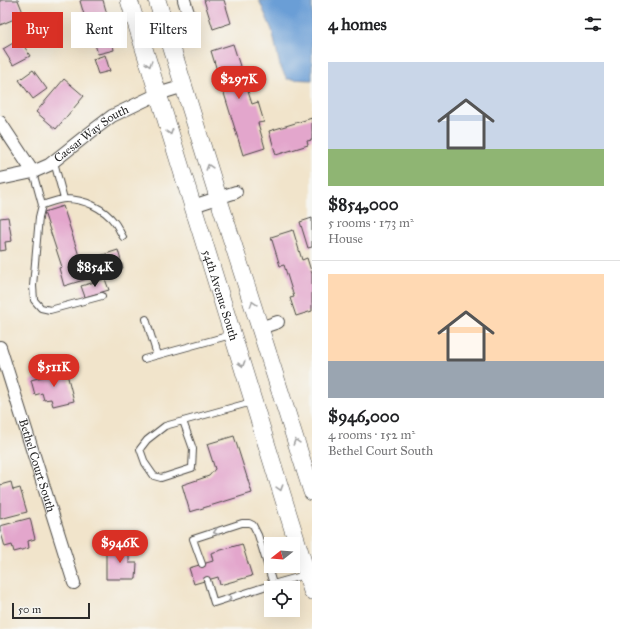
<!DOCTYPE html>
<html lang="en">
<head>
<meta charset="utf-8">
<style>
	:root { --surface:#fff; --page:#f6f6f6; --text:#202124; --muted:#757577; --line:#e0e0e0; --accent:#d93025 }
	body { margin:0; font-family:"IM FELL Great Primer",serif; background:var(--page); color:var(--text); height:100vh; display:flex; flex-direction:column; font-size:15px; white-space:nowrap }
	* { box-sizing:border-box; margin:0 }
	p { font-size:13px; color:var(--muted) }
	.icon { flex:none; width:22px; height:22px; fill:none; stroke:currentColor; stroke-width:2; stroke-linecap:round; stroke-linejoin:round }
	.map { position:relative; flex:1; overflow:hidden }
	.sheet { display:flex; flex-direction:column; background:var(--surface); width:308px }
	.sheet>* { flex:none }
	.hud { position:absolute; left:12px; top:12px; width:240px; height:36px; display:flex; gap:8px }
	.needle { width:26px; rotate:253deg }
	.fabs { position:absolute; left:264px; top:537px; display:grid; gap:8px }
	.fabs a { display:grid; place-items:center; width:36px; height:36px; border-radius:0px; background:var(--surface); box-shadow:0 4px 16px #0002; font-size:20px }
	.scale { position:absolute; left:12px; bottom:10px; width:78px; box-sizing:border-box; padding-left:4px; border:2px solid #2b2b2b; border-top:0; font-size:11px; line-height:14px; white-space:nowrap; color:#2b2b2b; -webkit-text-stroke:3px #f6f6f2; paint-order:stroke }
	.price { position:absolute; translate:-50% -34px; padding:0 9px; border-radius:14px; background:var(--accent); color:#fff; font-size:13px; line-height:26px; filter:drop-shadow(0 1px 2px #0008) }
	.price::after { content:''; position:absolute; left:50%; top:24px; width:12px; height:9px; margin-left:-6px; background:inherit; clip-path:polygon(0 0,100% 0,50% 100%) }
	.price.on { background:#222; color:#fff }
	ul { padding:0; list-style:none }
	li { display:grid; align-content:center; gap:8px; height:212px; padding:0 16px }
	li+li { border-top:1px solid var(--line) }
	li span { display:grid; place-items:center; height:124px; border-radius:0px; color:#555 }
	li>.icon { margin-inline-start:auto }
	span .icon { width:72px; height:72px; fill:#fffc; stroke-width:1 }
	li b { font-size:17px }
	h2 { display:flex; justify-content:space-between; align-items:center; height:48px; padding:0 16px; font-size:17px }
	.pill { padding:0 14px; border-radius:0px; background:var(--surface); box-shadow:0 4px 16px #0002; font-size:14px; line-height:36px }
	.pill.on { background:var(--accent); color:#fff }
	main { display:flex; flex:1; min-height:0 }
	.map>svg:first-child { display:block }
	.water { fill:#6a9ed6; stroke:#4a6480 }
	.building { fill:#e3a6cc }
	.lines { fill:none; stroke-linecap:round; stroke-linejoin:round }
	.lane-casing { stroke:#494743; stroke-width:8 }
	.street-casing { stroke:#494743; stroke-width:14 }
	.secondary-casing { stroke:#494743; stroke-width:18 }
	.lane { stroke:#fff; stroke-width:6 }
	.street { stroke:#fff; stroke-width:12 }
	.secondary { stroke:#fff; stroke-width:17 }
	.oneway { stroke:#a0a0a0 }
	.labels { text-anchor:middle; stroke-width:3; stroke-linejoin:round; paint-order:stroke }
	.street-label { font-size:12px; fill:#2b2b2b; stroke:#f6f6f2 }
</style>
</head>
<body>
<main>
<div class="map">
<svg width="312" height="629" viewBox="0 0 312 629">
	<rect width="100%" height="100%" fill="#f6f6f2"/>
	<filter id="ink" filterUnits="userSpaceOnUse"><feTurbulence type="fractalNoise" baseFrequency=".025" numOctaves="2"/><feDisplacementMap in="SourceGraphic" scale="8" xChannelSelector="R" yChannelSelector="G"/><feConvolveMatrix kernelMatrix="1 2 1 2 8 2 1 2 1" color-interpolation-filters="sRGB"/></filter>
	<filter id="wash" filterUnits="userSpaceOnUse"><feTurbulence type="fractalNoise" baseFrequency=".012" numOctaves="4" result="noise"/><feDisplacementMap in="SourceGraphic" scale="16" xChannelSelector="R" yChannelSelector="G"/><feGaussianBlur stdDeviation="0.9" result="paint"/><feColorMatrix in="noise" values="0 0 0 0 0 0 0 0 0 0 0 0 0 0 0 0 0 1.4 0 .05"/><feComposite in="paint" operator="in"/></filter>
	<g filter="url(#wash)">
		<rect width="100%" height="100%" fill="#f1e4cb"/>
		<path class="water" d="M259,0H312V80L287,79L280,66L272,30Z"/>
		<g id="blocks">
			<path class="building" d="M0,0H18L24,15L0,25Z
				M82,0H103L108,18L87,25L80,1Z
				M204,0H224L231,23L213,29Z
				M111,25L114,36L111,37L114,50L98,54L93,38L91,39L89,32Z
				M20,39L30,56L13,65L3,49Z
				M233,44L252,104L258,102L264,122L258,123L265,148L243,155L211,51Z
				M105,55L110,71L98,74L93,59Z
				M33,70L47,89L33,99L19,80Z
				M64,79L84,96L56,129L36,112Z
				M312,118V140L307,141L308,145L276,155L269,131Z
				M63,206L81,262L118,250L123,268L64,286L59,268L62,267L44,212Z
				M8,217L12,241L5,242L6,250L0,251V218Z
				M312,218V247L308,248L300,222Z
				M293,230L302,260L307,258L312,274V311L296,316L290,298L294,297L284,265L280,266L271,237Z
				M105,279L109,290L85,297L81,286Z
				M66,370L74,401L53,406L51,399L44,400L42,393L35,395L31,380Z
				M234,436L252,493L190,512L182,485L209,476L215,469L207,444Z
				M11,482L13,490L20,488L27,512L0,519V485Z
				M30,518L35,539L28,541L29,548L14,552L12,545L5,547L0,529V526Z
				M242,544L252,576L220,585L218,577L194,584L189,568L213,561L211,553Z
				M106,547H129V563H137L136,579H106Z"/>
		</g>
	</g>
	<g filter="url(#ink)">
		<use href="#blocks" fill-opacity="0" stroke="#494743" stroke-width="1"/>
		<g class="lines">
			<g class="lane-casing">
				<path id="lane" d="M54,162L64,199
					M33,172L42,205C49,203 58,199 66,199C84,199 104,208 115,223C118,227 120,232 123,237
					M42,205L39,217L33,286L34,300L41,308L50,310L102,296
					M146,319L157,355
					M144,359L231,335
					M183,421L193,449L192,468L161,478L154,476L145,463L140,449L147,440L165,426L252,402
					M202,564L193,539L242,523H249L253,525L258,535L273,584L305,575
					M207,580L214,603L273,584"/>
			</g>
			<g class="street-casing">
				<g id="street">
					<path d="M184,0L192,26"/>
					<path d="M0,122L33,172"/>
					<path id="s1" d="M0,179L33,172L49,165L83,138L112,116L158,94L184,86"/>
					<path d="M193,206L236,192"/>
					<path d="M260,328L278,322"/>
					<path id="s2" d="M0,347L74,583"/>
				</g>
			</g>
			<g class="secondary-casing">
				<g id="secondary">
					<path id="s3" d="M129,0L312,591"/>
					<path d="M157,0L218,197L260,328L312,492"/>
				</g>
			</g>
			<use href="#lane" class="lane"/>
			<use href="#street" class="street"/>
			<use href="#secondary" class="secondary"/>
		</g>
		<defs><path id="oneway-chevron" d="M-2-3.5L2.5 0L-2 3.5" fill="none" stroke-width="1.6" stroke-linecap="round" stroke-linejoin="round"/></defs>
		<g class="oneway">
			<use href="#oneway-chevron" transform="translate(149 64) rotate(73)"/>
			<use href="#oneway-chevron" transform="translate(170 132) rotate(73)"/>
			<use href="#oneway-chevron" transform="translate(209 167) rotate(-107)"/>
			<use href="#oneway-chevron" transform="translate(253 304) rotate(-108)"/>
			<use href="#oneway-chevron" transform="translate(242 364) rotate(73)"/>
			<use href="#oneway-chevron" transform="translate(296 442) rotate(-107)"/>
			<use href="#oneway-chevron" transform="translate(280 488) rotate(73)"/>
			<use href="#oneway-chevron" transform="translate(216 532) rotate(162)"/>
			<use href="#oneway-chevron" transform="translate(229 598) rotate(-18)"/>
		</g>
	</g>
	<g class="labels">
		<g class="street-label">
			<text dy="4" stroke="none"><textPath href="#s1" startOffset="104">Caesar Way South</textPath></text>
			<text dy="4" stroke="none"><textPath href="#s3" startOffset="309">54th Avenue South</textPath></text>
			<text dy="4" stroke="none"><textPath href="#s2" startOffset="124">Bethel Court South</textPath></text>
		</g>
	</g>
</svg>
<div class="fabs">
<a><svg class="needle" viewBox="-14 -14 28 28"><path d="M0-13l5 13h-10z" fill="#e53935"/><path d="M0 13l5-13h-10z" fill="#757577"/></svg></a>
<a><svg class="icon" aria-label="locate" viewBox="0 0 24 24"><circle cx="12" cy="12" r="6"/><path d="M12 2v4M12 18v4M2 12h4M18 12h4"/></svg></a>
</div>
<div class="scale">50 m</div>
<b class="price" style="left:239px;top:100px">$297K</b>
<b class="price on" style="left:95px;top:288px">$854K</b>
<b class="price" style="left:54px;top:388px">$511K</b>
<b class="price" style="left:120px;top:564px">$946K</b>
<div class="hud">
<a class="pill on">Buy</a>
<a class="pill">Rent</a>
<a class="pill">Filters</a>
</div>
</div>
<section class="sheet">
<h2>4 homes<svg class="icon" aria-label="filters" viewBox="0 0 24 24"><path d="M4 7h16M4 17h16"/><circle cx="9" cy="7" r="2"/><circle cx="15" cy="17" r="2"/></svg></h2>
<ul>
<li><span style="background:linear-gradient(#c9d6e8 70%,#8fb573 0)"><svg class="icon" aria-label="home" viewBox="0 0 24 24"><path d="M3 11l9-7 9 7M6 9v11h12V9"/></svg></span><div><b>$854,000</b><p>5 rooms · 173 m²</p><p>House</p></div></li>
<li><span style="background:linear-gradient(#ffd9b3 70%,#9aa5b1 0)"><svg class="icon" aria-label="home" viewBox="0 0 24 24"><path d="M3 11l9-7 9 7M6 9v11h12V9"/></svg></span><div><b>$946,000</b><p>4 rooms · 152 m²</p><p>Bethel Court South</p></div></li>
</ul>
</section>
</main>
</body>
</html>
